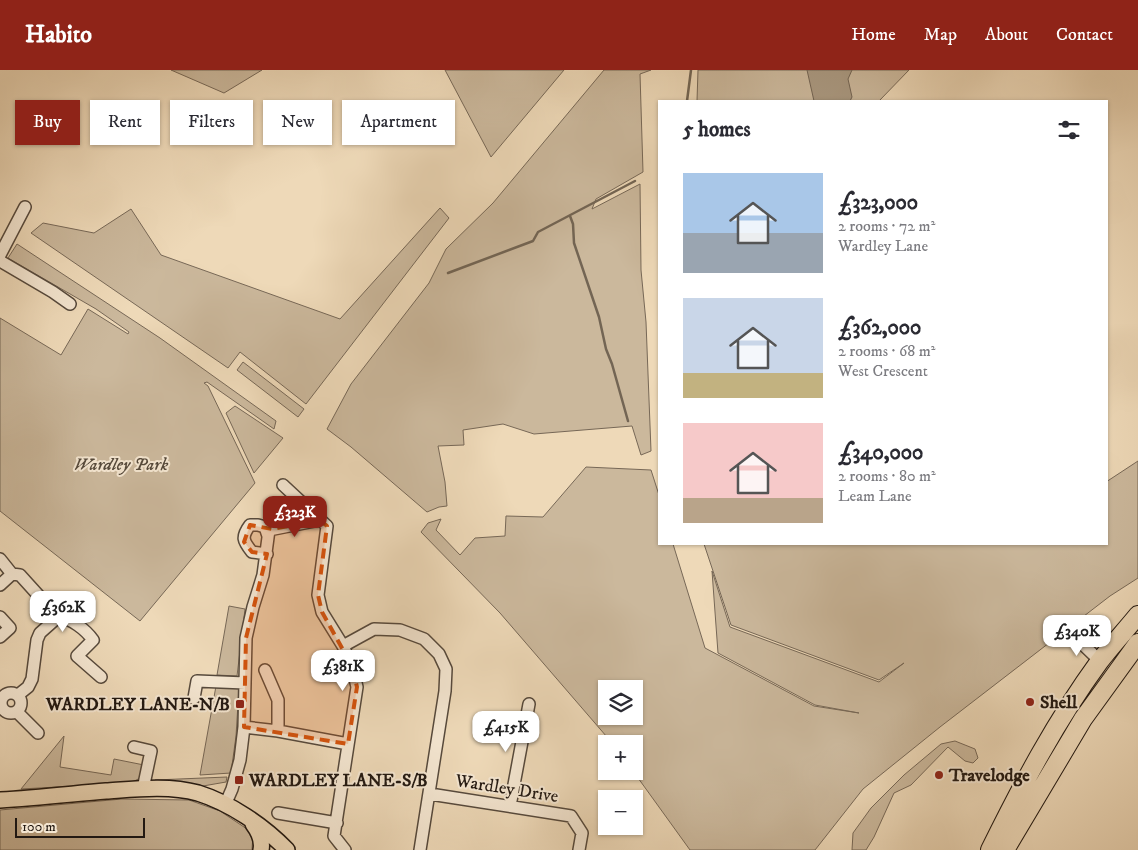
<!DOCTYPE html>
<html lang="en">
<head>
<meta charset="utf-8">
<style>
	:root { --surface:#fff; --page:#f7f7f7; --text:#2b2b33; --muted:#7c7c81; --accent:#8f2418 }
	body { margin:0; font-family:"IM FELL DW Pica",serif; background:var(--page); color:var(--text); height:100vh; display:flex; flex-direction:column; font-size:19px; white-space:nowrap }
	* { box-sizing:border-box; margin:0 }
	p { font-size:16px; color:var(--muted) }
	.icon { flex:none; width:28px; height:28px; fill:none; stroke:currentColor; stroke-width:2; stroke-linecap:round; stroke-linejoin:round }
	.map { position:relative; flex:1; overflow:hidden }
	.details { position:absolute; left:658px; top:30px; width:450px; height:445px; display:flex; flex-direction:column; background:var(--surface); border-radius:0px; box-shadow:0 1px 4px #0004 }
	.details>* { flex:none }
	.top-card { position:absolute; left:15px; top:30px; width:475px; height:45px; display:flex; gap:10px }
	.tools { position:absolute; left:598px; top:610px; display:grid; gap:10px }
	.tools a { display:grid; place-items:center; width:45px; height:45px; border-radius:0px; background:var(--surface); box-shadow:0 1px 4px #0004; font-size:25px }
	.scale { position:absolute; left:15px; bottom:12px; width:130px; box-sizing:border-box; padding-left:5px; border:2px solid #231912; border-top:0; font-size:14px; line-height:18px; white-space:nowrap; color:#231912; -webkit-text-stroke:4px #f4e6d1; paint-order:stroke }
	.price { position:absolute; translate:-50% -42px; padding:0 11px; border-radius:10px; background:#fff; color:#222; font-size:16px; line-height:32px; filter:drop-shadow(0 1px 2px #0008) }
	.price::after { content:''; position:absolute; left:50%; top:30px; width:15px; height:11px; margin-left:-8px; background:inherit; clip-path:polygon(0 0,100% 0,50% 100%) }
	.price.current { background:var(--accent); color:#fff }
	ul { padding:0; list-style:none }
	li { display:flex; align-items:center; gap:15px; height:125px; padding:0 25px }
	li span { display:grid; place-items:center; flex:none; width:140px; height:100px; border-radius:0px; color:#555 }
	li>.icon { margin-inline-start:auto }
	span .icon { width:60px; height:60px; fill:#fffc; stroke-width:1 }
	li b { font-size:21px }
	h2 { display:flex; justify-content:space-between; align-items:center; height:60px; padding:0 25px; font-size:21px }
	.pill { padding:0 18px; border-radius:0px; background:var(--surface); box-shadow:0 1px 4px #0004; font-size:18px; line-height:45px }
	.pill.current { background:var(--accent); color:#fff }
	header { display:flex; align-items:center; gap:30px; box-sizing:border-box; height:70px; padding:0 25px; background:var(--accent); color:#fff }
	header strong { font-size:24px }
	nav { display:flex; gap:28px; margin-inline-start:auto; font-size:18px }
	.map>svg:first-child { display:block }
	.green { fill:#cbb89c; stroke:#776857; fill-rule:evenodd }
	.water { fill:#a99880; stroke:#736554 }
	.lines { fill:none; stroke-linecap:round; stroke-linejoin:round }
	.stream { stroke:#736554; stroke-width:2.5 }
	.minor-casing { stroke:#56493c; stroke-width:14 }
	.major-casing { stroke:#231912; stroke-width:18 }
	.highway-casing { stroke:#231912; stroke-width:20 }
	.minor { stroke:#f4e6d1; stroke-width:11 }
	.major { stroke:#eed9b8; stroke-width:15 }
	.highway { stroke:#eed9b8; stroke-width:18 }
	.marked { fill:#d4530d; fill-opacity:0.2; stroke:#d4530d; stroke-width:4; stroke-dasharray:10 6; stroke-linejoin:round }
	.poi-dot { fill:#8f2418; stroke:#f4e6d1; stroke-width:2 }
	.labels { text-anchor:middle; stroke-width:4; stroke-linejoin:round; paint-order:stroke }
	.park-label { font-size:18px; font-style:italic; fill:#55493b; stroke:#f4e6d1 }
	.poi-label { font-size:18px; font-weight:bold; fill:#231912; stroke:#f4e6d1; text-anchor:start }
	.street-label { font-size:18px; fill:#231912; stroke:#f4e6d1 }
</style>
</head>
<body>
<header>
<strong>Habito</strong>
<nav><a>Home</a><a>Map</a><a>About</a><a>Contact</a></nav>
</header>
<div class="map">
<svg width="1138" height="780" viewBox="0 0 1138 780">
	<rect width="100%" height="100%" fill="#eed9b8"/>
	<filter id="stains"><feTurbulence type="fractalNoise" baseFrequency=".004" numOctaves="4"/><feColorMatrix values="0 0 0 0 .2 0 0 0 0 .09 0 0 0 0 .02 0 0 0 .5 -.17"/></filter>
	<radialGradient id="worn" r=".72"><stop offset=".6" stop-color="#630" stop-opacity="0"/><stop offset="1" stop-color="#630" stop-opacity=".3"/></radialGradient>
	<path class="green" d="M171,0H262L224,23Z
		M445,0H564L491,87Z
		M604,0H651L640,4L643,102L596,129L592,139L640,114L641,200L646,252L651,381L641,385L632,356L534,364L503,354L463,360L464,375L438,376L445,412L447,436L439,437L427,442L351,377L327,359L351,314L429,213L446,179L493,133Z
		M698,0H909L879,31H697Z
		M440,138L449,148L306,334L240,282L228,298L31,163L43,153L94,163L131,139L161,185L340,249Z
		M17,174L160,268L276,351L274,359L207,312L204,313L208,316L255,413L140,551L0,441V248L61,285L88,239L128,264L129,262L96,239L8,188Z
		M243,292L304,339L298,347L237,300Z
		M235,336L283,368L254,403L226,343Z
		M1138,391V508L1110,526L940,657L863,719L815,780H690L633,701L634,674H613L500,543L421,462L428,453L441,449L436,460L460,485L475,468L505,466L506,446L543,447L586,397L651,400L659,425V474H673L705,578L814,636L859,643L815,635L718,583L712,501L730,557L879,612L904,593L879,610L731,555L704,474H1106V412ZM606,619H634V646H606Z
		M229,536L245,539L237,606L217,605Z
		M216,616L239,617L236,666L231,703L200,705Z
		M64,666L60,697L111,705L114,689L144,695C142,708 141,709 128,713L21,719Z
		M955,671L975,679L978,688L973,693L965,691L948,677L911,715L894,723L874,767L866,780H852L853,763L871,738L904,705L941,674Z
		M227,707L226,712L203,716L160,714L155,710Z
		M122,729L189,730L220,741L253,763L252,780H0V740Z"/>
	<path class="water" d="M807,0H852L848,9L852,27L850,31H814Z"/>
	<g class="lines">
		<path class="stream" d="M687,31L691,0
			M570,146L573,154L574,173L599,247L606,279L612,294L628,351
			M448,203L533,171L538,162L635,111"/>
		<g class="minor-casing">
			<path id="minor" d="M0,185L25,137
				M0,191L53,222L70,234
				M283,415L327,456L318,525L322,542L343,576L352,596L357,617L334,766L345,780
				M267,484L252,482C243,471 241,467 250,455H258L265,457L268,466
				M0,489L12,504
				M0,515L12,504L20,505L58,547C71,548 86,560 93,570L77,586L101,607
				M0,547L10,558L0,567
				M1073,565L1100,591
				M343,576L374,559L400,560L424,569L439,584L446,599L445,621L420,780
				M265,600L278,630V661
				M1 633a10 10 0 1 1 20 0a10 10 0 1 1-20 0Z
				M18,625L28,617L32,609L37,570L40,563L58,547
				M194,628L197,611L245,613
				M17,642L38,663
				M244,657L278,661L348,674
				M134,677L151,681L143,719
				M430,724L571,746L582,763L579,780
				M225,735L232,719L240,690L244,657L246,568L253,537L263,505L269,460L320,450
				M510,736L529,634
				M278,743L337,753"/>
		</g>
		<g class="major-casing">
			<path id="major" d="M0,730C35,728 71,724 106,721C135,719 169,715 198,723C230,733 264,756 287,780
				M253,754C259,762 263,770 261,780"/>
		</g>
		<g class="highway-casing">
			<path id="highway" d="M990,780C1022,715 1056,651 1099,592C1111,576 1125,561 1138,545
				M1005,780L1083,649L1138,573"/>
		</g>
		<use href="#minor" class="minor"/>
		<use href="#major" class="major"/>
		<use href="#highway" class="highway"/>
	</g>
	<path class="marked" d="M320,450L327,456L318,525L322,542L352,596L357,617L348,674L244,657L246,568L267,484L252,482L244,472L250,455L272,459Z"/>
	<g class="poi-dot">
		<circle cx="1030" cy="632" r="5"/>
		<rect x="235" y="629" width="10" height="10" rx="2.5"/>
		<circle cx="939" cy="705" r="5"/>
		<rect x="234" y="705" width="10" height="10" rx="2.5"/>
	</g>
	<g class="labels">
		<g class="park-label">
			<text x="121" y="400">Wardley Park</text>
		</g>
		<g class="poi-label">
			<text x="1040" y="638">Shell</text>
			<text x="230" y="640" text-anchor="end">WARDLEY LANE-N/B</text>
			<text x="949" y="711">Travelodge</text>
			<text x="249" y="716">WARDLEY LANE-S/B</text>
		</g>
		<g class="street-label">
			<text transform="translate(507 718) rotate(9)" y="6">Wardley Drive</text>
		</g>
	</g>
	<rect width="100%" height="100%" filter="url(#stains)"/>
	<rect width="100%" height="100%" fill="url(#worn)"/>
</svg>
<div class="tools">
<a><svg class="icon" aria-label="layers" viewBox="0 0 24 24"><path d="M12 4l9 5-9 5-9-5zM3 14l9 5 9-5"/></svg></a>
<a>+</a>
<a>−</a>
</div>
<div class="scale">100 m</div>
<b class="price current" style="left:295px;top:468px">£323K</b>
<b class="price" style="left:63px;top:563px">£362K</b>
<b class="price" style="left:1077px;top:587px">£340K</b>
<b class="price" style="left:343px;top:622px">£381K</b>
<b class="price" style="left:506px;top:683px">£415K</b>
<div class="top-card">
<a class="pill current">Buy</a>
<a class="pill">Rent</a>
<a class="pill">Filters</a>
<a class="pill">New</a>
<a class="pill">Apartment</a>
</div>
<section class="details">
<h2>5 homes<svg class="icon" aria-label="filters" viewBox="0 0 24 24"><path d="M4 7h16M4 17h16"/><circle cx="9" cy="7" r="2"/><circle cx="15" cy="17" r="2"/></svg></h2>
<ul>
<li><span style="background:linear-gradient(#a9c7e8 60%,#9aa5b1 0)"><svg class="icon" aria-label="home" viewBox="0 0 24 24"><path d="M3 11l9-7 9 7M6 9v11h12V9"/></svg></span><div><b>£323,000</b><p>2 rooms · 72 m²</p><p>Wardley Lane</p></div></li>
<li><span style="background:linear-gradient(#c9d6e8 75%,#c2b280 0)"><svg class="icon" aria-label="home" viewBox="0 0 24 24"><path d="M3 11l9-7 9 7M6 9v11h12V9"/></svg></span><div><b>£362,000</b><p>2 rooms · 68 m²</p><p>West Crescent</p></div></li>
<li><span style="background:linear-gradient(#f6c9c9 75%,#b9a48a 0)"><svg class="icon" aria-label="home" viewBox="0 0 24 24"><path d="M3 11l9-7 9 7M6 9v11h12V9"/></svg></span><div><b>£340,000</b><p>2 rooms · 80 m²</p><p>Leam Lane</p></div></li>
</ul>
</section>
</div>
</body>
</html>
